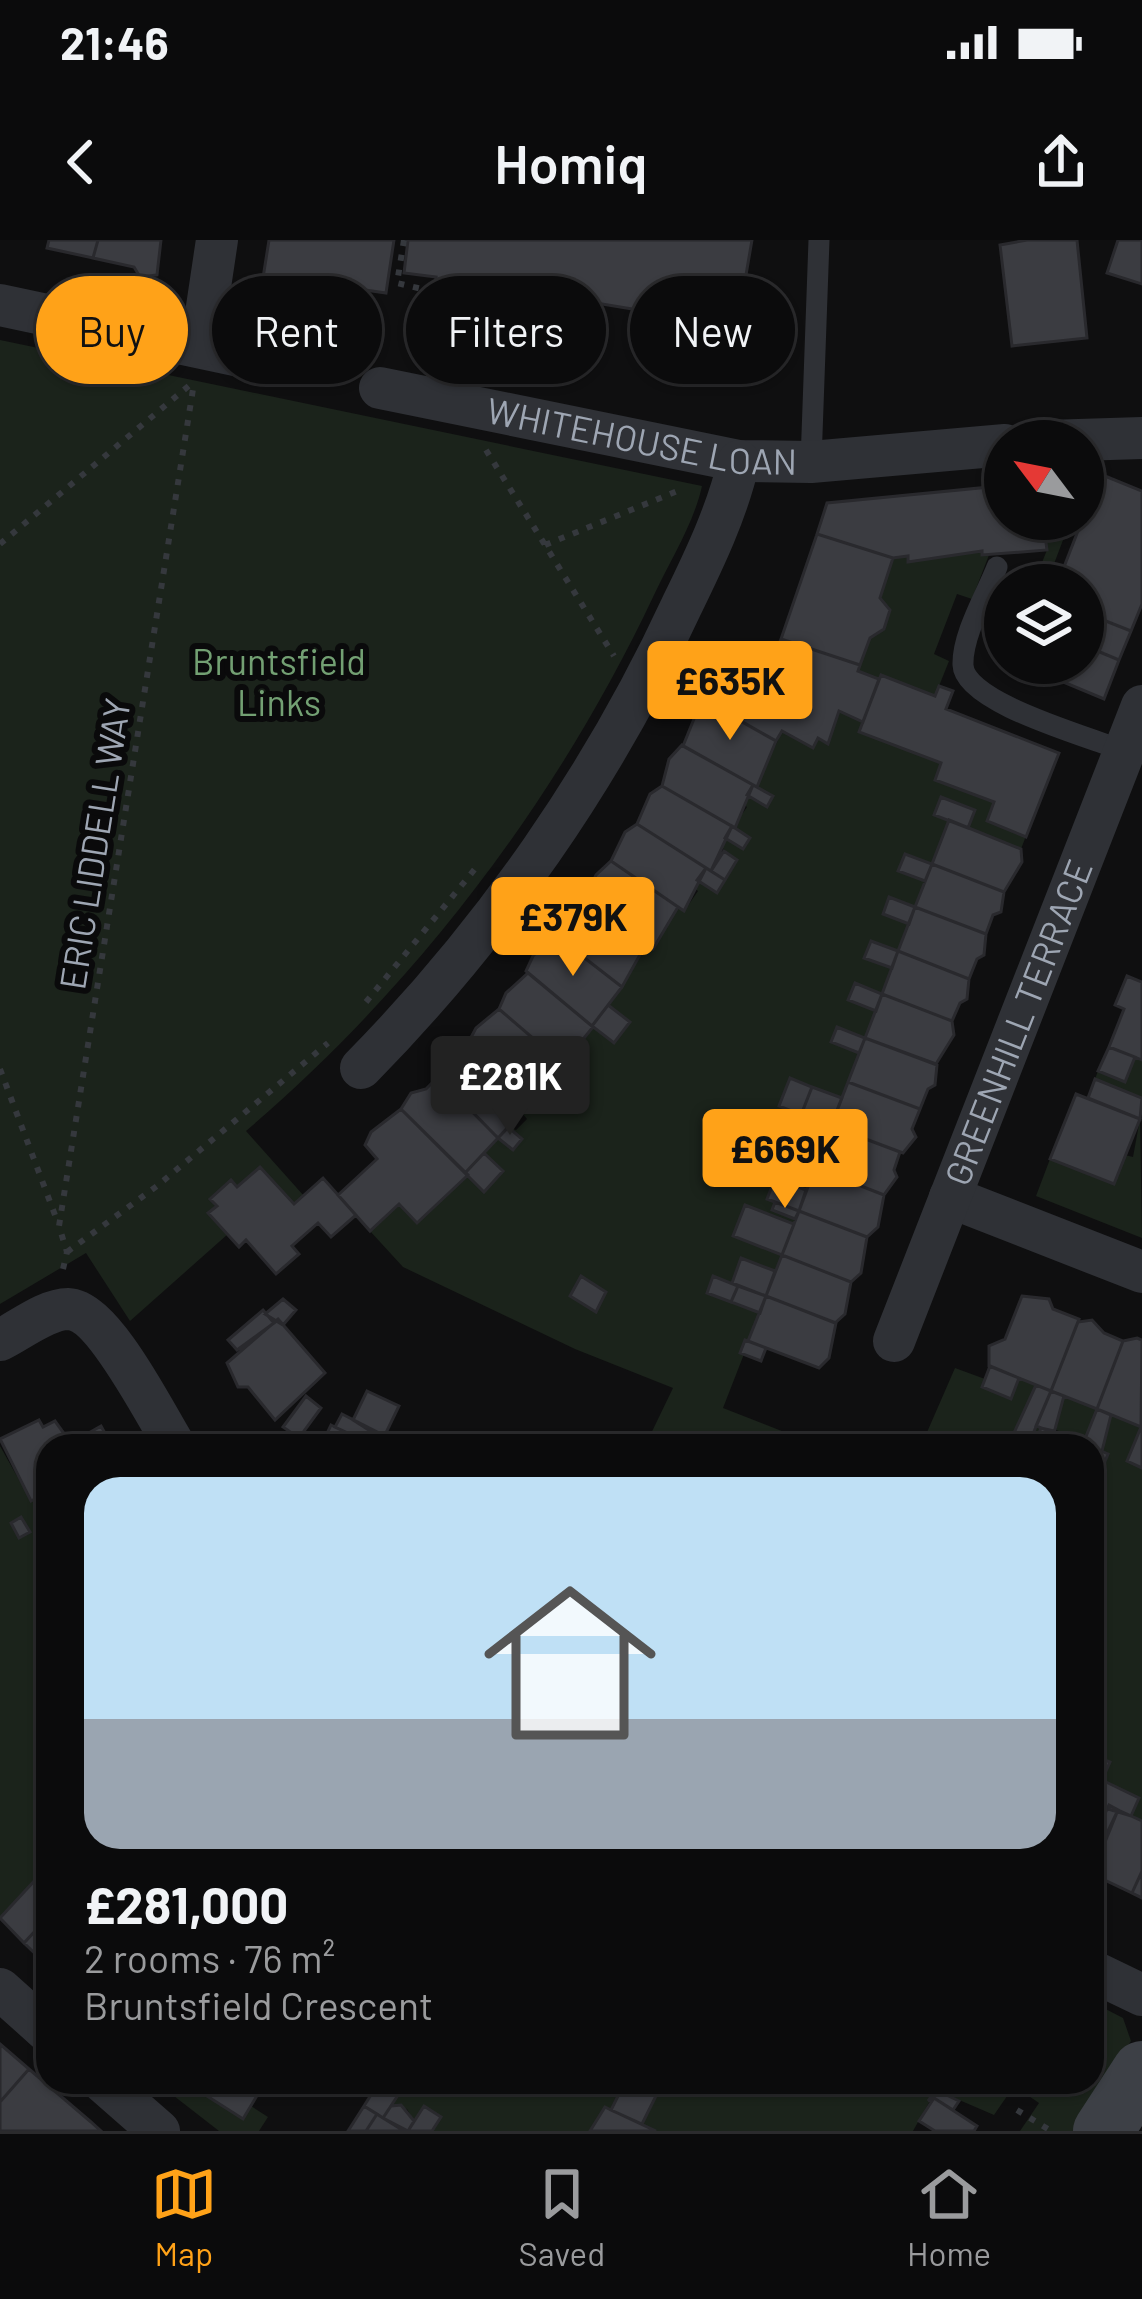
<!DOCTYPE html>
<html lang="en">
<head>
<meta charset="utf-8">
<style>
	:root { --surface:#0b0b0c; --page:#19191a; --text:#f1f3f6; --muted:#9a9b9d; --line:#2b2b2d; --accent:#ffa218 }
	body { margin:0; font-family:Barlow,sans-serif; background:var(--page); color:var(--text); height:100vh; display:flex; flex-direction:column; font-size:45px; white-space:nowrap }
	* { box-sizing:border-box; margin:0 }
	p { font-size:39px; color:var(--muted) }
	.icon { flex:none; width:66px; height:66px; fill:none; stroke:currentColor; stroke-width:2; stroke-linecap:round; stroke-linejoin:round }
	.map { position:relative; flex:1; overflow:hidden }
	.details { position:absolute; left:36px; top:1194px; width:1068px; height:660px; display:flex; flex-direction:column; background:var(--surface); border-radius:36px; box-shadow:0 3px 9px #0004,0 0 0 3px var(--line) }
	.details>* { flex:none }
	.top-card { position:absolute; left:36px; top:36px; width:1071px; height:108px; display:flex; gap:24px }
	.needle { width:78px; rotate:302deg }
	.controls { position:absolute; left:984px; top:180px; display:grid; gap:24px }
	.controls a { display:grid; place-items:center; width:120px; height:120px; border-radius:50%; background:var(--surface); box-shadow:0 3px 9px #0004,0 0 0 3px var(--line); font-size:60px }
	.price { position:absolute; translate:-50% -102px; padding:0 27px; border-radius:12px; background:var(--accent); color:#111; font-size:39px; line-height:78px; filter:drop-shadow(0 3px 6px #0008) }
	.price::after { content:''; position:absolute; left:50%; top:72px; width:36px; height:27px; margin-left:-18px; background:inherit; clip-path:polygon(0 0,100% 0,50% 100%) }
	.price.active { background:#222; color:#fff }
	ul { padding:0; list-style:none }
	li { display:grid; align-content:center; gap:24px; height:636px; padding:0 48px }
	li+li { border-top:3px solid var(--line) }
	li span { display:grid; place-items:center; height:372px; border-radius:36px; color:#555 }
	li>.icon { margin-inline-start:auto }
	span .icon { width:216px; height:216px; fill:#fffc; stroke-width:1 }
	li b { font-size:51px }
	.pill { padding:0 42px; border-radius:54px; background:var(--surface); box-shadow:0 3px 9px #0004,0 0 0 3px var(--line); font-size:42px; line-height:108px }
	.pill.active { background:var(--accent); color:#111 }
	.status { display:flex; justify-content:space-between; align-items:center; height:84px; padding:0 60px; background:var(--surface); direction:ltr }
	.status svg { height:33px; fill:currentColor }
	header { display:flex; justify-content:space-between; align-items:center; height:156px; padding:0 48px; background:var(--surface); font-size:54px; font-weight:600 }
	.dock { display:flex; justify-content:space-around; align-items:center; height:168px; border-top:3px solid var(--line); background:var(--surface); font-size:33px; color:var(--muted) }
	.dock a { display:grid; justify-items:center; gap:6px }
	.dock .active { color:var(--accent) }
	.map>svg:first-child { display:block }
	.green { fill:#1b231b }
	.building { fill:#3b3c41; stroke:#29292d; stroke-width:3 }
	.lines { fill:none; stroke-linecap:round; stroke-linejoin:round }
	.path { stroke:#35383d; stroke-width:6; stroke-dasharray:6 9; stroke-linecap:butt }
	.lane { stroke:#2f3136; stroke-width:21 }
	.street { stroke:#2f3136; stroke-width:42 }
	.secondary { stroke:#3d4046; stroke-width:60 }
	.labels { text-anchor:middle; stroke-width:12; stroke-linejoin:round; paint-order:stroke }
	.street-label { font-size:36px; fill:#9ea6b3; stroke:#0a0a0b }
	.park-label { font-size:36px; fill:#73a073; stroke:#0a0a0b }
</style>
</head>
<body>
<div class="status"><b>21:46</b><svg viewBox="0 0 49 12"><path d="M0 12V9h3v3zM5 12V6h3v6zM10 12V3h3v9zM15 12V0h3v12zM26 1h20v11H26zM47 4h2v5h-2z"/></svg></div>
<header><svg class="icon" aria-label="back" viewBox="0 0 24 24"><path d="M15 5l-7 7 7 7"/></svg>Homiq<svg class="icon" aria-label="share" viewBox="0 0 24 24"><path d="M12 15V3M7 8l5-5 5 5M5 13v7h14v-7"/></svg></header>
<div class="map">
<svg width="1142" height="1891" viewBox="0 0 1142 1891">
	<rect width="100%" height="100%" fill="#0f0f10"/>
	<path class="green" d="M0,100L702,246C694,283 670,321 654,355C558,559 417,745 246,891L304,956L294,964L260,927L237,947L232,941L211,958L217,966L209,973L228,994L130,1081L86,1013L0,1064Z
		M1043,279H1071L1046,345H1033L1047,310Z
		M982,311L989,315L972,359L957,354L934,414L949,421L935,456L858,431L870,398L885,389L890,370L880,358L893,318L908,316L909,322Z
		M839,471L863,482L860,492L941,523L936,540L994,562L988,581L1026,596L1021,609L968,588L975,570L940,557L934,574L949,580L932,624L899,631L925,641L915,667L889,657L883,673L909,684L898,711L865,718L892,728L882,754L855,744L848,759L876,771L865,798L838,787L831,802L859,813L842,858L790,838L831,886L824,907L793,895L785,915L815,928L806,950L776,938L768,958L775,962L772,970L795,979L794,984L745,965L733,995L782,1015L775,1031L742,1019L732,1043L713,1036L707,1052L760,1073L723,1168L820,1206H645L673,1148L575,1109L403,1027L370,991L399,964L417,983L468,935L485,951L503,931L484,913L498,898L514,909L522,899L508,887L516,890L527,879L522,873L593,787L614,802L629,782L608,765L646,704L654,709L678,667L685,670L698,651L693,647L697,640L718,652L737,620L720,606L747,567L742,563L747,555L767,566L772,555L757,547L782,491L812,507L818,498L828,503Z
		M1135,817L1142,820V858L1095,839L1098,831L1125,842Z
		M1140,879L1142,998L1036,956L1050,919L1114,944L1125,915L1133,917Z
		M955,1128L985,1139L982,1147L1010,1159L1019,1138L1036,1145L1013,1194L1030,1201L1036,1186L1041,1188L1035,1203L1042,1206H921Z
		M1064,1156L1097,1169L1082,1206H1062L1067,1194L1056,1190Z
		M1111,1175L1141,1187L1127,1221L1142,1228V1581L1131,1576L1139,1558L1107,1542L1092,1563L1110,1523L1098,1517L1092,1530V1236L1099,1238L1108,1215L1102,1211Z
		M0,1206L31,1261L48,1252V1645L36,1639L0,1678Z
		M1092,1762L1123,1778L1131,1801L1073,1891H1020L1039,1863L1014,1846L994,1875L936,1850L913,1891H656L642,1884L661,1847L653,1842H1092Z
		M156,1842H185L242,1879L251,1866L268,1877L259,1891H219Z
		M405,1842H625L611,1870L605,1868L590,1891H432L424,1867L414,1881L407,1869L391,1866Z"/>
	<path class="building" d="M49,0H98L93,18L47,8Z
		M98,0H161L157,35L140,37L134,27L93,18Z
		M269,0H394L386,53L351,48L347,77L259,63Z
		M408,0H752L740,70L713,65L711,82L475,43L470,79L429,72L436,37L404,33Z
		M1027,0H1077L1087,98L1012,106L1000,5Z
		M1118,0H1142V44L1107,33Z
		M1100,234L1142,251V364L1131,391L1083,372V345H1057Z
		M990,247L993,271L1005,269V279H1043L1047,310L982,315V311L908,322V316L893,318L817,294L827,263Z
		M817,294L893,318L880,358L890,370L884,389L870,398L860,425L781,399Z
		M1083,372L1131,391L1119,420L1083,405Z
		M781,399L860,425L858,431L879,439L863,482L839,471L828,504L818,498L813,508L782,491L776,501L726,473L736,453L746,457L758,433L770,429Z
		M1083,405L1119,420L1104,459L1025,426L1083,423Z
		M881,435L935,456L939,446L953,451L946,469L1059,513L1026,597L987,581L994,562L935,540L941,523L859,492Z
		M708,462L776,501L757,547L683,506L698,469Z
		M682,505L753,545L735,588L662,546L669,519Z
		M753,545L773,556L767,567L747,555Z
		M662,546L732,586L711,631L637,584L650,554Z
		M941,557L975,570L968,588L934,575Z
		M949,580L1021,609L1022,622L1004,652L932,624Z
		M637,584L706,628L684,671L611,621L625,592Z
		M732,586L750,598L743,609L725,598Z
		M724,611L737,620L725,640L711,631Z
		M905,614L932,624L925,641L898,631Z
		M611,621L678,667L653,709L585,659L596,635Z
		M932,624L1004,652L1001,672L993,675L986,694L915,667Z
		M706,628L725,640L717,653L697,640Z
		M889,657L915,667L909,684L883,674Z
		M583,658L646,704L622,747L555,695L568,670Z
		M915,667L986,694L984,715L977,719L969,739L898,711Z
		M555,695L622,747L592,786L526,731L533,716Z
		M871,701L898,711L892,728L864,718Z
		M898,711L969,739L967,759L960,763L952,781L882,754Z
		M528,733L593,787L563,824L499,769L506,753Z
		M1127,736L1142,742V820L1109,807L1124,769L1115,765Z
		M855,743L882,754L876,771L848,760Z
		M882,754L952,781L954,795L936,824L865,798Z
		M608,765L630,782L614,803L592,786Z
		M499,769L563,824L531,863L468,803L476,788Z
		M837,787L865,798L859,813L831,802Z
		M865,798L937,825L935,845L928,849L920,869L848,842Z
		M468,803L531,863L498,898L438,837L440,827Z
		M1109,807L1135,817L1125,842L1098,831Z
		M438,837L498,898L465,933L401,869L411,853L426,849Z
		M790,838L812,847L801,875L779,866Z
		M1095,839L1142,858L1140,879L1088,858Z
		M848,842L920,869L912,889L916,897L903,913L831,886Z
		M812,847L842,858L831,886L801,875Z
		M1076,854L1140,879L1114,944L1050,919Z
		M401,869L468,935L417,983L399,964L370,991L338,955L377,919L365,905L371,892Z
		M831,886L900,912L894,930L897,937L884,955L815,928Z
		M508,887L522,899L513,910L498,898Z
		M793,895L824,907L815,928L784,916Z
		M484,913L503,931L484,952L465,933Z
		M260,927L294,964L323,938L356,975L331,997L318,983L292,1006L299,1014L276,1034L246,1000L239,1007L208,973L217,966L210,959L231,940L237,947Z
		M815,928L884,955L878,987L867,997L799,971Z
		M775,938L806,950L799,971L767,959Z
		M775,962L799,971L795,979L772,970Z
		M745,965L794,984L782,1015L733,996Z
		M799,971L867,997L861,1033L851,1042L782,1015Z
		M782,1015L851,1042L845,1074L835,1083L766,1056Z
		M741,1018L775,1031L766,1056L732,1043Z
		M581,1036L606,1052L596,1072L570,1056Z
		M713,1036L738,1046L731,1062L707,1053Z
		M738,1046L766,1056L760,1073L731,1062Z
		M766,1056L836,1083L829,1118L819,1128L748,1101Z
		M1022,1056L1049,1059L1053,1069L1079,1079L1051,1151L989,1126V1106L1005,1099Z
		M283,1059L296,1070L283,1085L265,1074Z
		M263,1070L274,1083L237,1110L228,1100Z
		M278,1079L325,1133L275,1180L248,1147H238L227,1123Z
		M1092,1080L1104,1093L1123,1101L1097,1169L1051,1151L1078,1082Z
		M1137,1098L1142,1100L1141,1187L1097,1169L1123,1101Z
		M745,1100L766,1108L761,1121L740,1113Z
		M990,1126L1019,1138L1011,1159L982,1147Z
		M1036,1145L1051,1151L1030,1201L1013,1195Z
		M367,1151L399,1166L383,1199L353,1180Z
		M1051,1151L1064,1156L1054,1193L1036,1186Z
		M306,1156L321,1168L299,1198L283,1187Z
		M1097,1169L1111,1175L1102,1211L1083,1204Z
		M342,1174L381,1194L376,1206L335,1187Z
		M39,1180L43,1187L55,1181L73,1206H48V1252L31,1261L0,1199Z
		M331,1185L335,1187L375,1206H321Z
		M101,1186L112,1206H73L71,1203Z
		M1141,1187H1142V1228L1127,1221Z
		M1041,1188L1067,1194L1062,1206L1035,1203Z
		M889,1194L919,1206H884Z
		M1092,1207L1108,1214L1098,1239L1092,1236Z
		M21,1277L30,1292L19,1298L11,1283Z
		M1098,1517L1110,1522L1097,1551L1092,1530Z
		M1106,1542L1139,1558L1131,1576L1095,1565Z
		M1092,1563L1106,1570L1092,1600Z
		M1109,1565L1118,1570L1092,1625V1600Z
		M1118,1570L1142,1581V1631L1132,1653L1092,1634Z
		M1142,1631V1658L1132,1653Z
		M37,1638L48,1649V1677L24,1703L0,1678Z
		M48,1677V1726L24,1703Z
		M0,1804L29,1829L0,1862Z
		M29,1829L91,1882L101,1891H0V1862Z
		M185,1842H249L246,1846L258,1854L243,1879Z
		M379,1842L406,1843L383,1878L364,1866Z
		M625,1842L661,1846L642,1884L611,1870Z
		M936,1850L959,1861L953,1870L934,1858L928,1861Z
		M934,1858L977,1886L974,1891H935L919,1881Z
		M401,1865L414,1881L408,1891L383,1878L391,1866Z
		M364,1866L377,1874L366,1891H348Z
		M424,1866L441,1877L432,1891H408Z
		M605,1867L611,1870L656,1891H590Z
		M377,1874L383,1878L404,1891H366Z"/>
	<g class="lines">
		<path class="path" d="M404,0L397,43L422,49L416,86L427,89
			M305,131L345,140
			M486,210L614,416
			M0,304L191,144
			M545,305L680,250
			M366,762L479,624
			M0,829L58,983
			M67,1012L157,946L328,803
			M63,1029L67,1012L59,986L194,143
			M1017,1870L1051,1891"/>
		<path class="lane" d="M440,162L453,97L590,105
			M811,222L819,0
			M997,327C986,355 962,395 963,425C964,463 1090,497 1124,511"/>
		<g class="street">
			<path d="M0,65L272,123"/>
			<path d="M201,107L217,0"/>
			<path id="s1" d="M380,148L739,221L811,222L1005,205"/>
			<path d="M1047,201L1142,198"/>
			<path d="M361,828C493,694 603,536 682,365C705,318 727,272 739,221"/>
			<path d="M950,957L1142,1032"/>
			<path d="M0,1100C19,1091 46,1069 68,1069C104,1070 156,1176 175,1206"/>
			<path id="s2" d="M894,1101L1142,466"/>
			<path d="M1092,1731L1142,1755"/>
			<path d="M0,1749L48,1792"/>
			<path d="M103,1842L159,1891"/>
		</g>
		<path class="secondary" d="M1103,1891L1142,1831"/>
	</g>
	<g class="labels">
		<g class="street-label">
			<text dy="13" stroke="none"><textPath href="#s1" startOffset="267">WHITEHOUSE LOAN</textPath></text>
			<text transform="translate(95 604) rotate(-81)" y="13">ERIC LIDDELL WAY</text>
			<text dy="13" stroke="none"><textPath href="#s2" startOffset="342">GREENHILL TERRACE</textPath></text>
		</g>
		<g class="park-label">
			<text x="279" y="435">Bruntsfield<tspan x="279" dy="41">Links</tspan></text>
		</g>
	</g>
</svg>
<div class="controls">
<a><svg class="needle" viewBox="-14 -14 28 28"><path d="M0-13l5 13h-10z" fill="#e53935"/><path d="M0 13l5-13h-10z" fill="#9a9b9d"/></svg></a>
<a><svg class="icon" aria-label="layers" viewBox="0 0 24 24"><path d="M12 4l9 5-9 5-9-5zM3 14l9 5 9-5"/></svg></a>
</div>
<b class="price" style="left:730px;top:503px">£635K</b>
<b class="price" style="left:573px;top:739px">£379K</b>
<b class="price active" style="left:510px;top:898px">£281K</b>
<b class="price" style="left:785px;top:971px">£669K</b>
<div class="top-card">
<a class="pill active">Buy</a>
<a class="pill">Rent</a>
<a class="pill">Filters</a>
<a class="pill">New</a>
</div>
<section class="details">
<ul>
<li><span style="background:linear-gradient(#bfe0f5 65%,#9aa5b1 0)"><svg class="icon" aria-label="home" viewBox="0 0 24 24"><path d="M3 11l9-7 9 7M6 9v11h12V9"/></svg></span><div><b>£281,000</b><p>2 rooms · 76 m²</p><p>Bruntsfield Crescent</p></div></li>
</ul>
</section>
</div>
<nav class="dock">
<a class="active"><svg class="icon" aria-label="map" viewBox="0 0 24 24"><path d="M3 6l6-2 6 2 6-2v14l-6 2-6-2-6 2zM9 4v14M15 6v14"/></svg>Map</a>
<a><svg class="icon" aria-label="saved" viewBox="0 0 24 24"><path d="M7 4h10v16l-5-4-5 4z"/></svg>Saved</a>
<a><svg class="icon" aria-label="home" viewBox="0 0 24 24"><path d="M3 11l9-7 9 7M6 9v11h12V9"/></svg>Home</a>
</nav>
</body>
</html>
